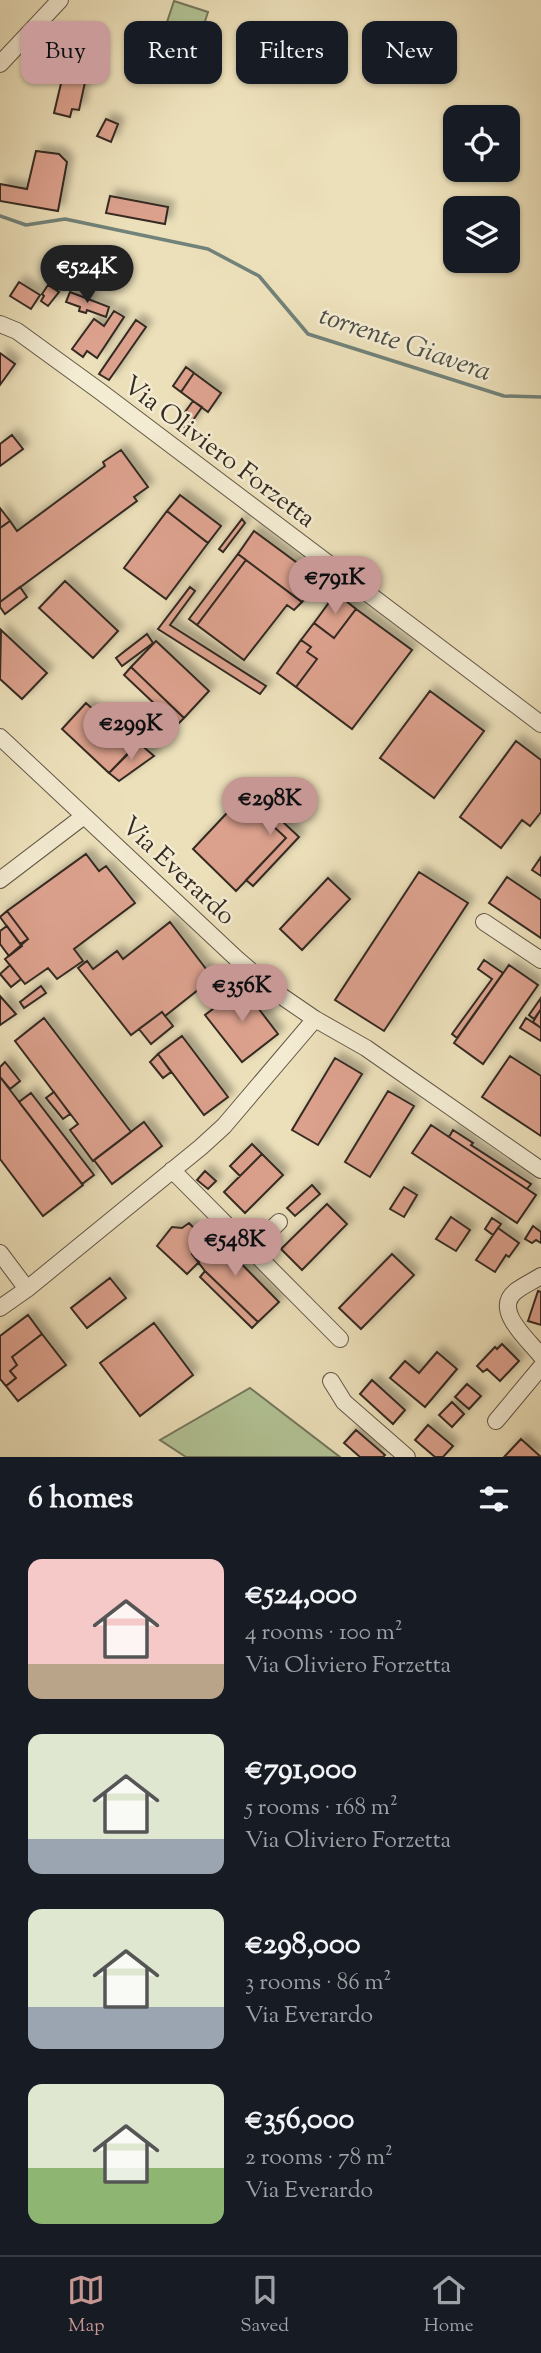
<!DOCTYPE html>
<html lang="en">
<head>
<meta charset="utf-8">
<style>
	:root { --surface:#171b24; --page:#242831; --text:#f1f3f6; --muted:#9ea1a6; --line:#363941; --accent:#c59692 }
	body { margin:0; font-family:"Sorts Mill Goudy",serif; background:var(--page); color:var(--text); height:100vh; display:flex; flex-direction:column; font-size:26px; white-space:nowrap }
	* { box-sizing:border-box; margin:0 }
	p { font-size:23px; color:var(--muted) }
	.icon { flex:none; width:38px; height:38px; fill:none; stroke:currentColor; stroke-width:2; stroke-linecap:round; stroke-linejoin:round }
	.map { position:relative; height:1457px; overflow:hidden }
	.details { display:flex; flex-direction:column; background:var(--surface); flex:1 }
	.details>* { flex:none }
	.banner { position:absolute; left:21px; top:21px; width:500px; height:63px; display:flex; gap:14px }
	.buttons { position:absolute; left:443px; top:105px; display:grid; gap:14px }
	.buttons a { display:grid; place-items:center; width:77px; height:77px; border-radius:14px; background:var(--surface); box-shadow:0 2px 5px #0004; font-size:35px }
	.price { position:absolute; translate:-50% -60px; padding:0 16px; border-radius:24px; background:var(--accent); color:#111; font-size:23px; line-height:46px; filter:drop-shadow(0 2px 4px #0008) }
	.price::after { content:''; position:absolute; left:50%; top:42px; width:21px; height:16px; margin-left:-10px; background:inherit; clip-path:polygon(0 0,100% 0,50% 100%) }
	.price.on { background:#222; color:#fff }
	ul { padding:0; list-style:none }
	li { display:flex; align-items:center; gap:21px; height:175px; padding:0 28px }
	li span { display:grid; place-items:center; flex:none; width:196px; height:140px; border-radius:14px; color:#555 }
	li>.icon { margin-inline-start:auto }
	span .icon { width:84px; height:84px; fill:#fffc; stroke-width:1 }
	li b { font-size:30px }
	h2 { display:flex; justify-content:space-between; align-items:center; height:84px; padding:0 28px; font-size:30px }
	.pill { padding:0 24px; border-radius:14px; background:var(--surface); box-shadow:0 2px 5px #0004; font-size:24px; line-height:63px }
	.pill.on { background:var(--accent); color:#111 }
	.dock { display:flex; justify-content:space-around; align-items:center; height:98px; border-top:2px solid var(--line); background:var(--surface); font-size:19px; color:var(--muted) }
	.dock a { display:grid; justify-items:center; gap:4px }
	.dock .on { color:var(--accent) }
	.map>svg:first-child { display:block }
	.green { fill:#b2c395; stroke:#74775c; stroke-width:2 }
	.lines { fill:none; stroke-linecap:round; stroke-linejoin:round }
	.stream { stroke:#71827a; stroke-width:3.5 }
	.building { fill:#dca18d; stroke:#352b22; stroke-width:2; filter:url(#shadow) }
	.minor-casing { stroke:#635848; stroke-width:18 }
	.minor { stroke:#f3ebd2; stroke-width:16 }
	.labels { text-anchor:middle; stroke-width:5; stroke-linejoin:round; paint-order:stroke }
	.street-label { font-size:26px; fill:#352b22; stroke:#f3ebd2 }
	.water-label { font-size:28px; font-style:italic; fill:#4e4f47; stroke:#f3ebd2 }
</style>
</head>
<body>
<div class="map">
<svg width="541" height="1457" viewBox="0 0 541 1457">
	<defs>
		<filter id="shadow"><feDropShadow dx="6" dy="-6" stdDeviation="3.5" flood-color="#0004"/></filter>
	</defs>
	<rect width="100%" height="100%" fill="#ece0ba"/>
	<filter id="stains"><feTurbulence type="fractalNoise" baseFrequency=".00286" numOctaves="4"/><feColorMatrix values="0 0 0 0 .2 0 0 0 0 .09 0 0 0 0 .02 0 0 0 .5 -.17"/></filter>
	<radialGradient id="worn" r=".72"><stop offset=".6" stop-color="#630" stop-opacity="0"/><stop offset="1" stop-color="#630" stop-opacity=".3"/></radialGradient>
	<path class="green" d="M174,1L208,12L187,78L152,67Z
		M250,1388L340,1457H186L160,1440Z"/>
	<g class="lines">
		<path class="stream" d="M0,216L26,225L65,219L208,249L259,276L308,334L504,396L541,397"/>
	</g>
	<path class="building" d="M70,45L99,52L94,70L88,69L90,59L68,54Z
		M68,54L90,59L79,110L72,109L70,117L54,113Z
		M106,119L118,124L111,142L97,136Z
		M36,151L59,154L67,162L58,211L0,201V184L27,189Z
		M110,196L168,207L165,224L106,213Z
		M19,282L40,295L31,309L10,296Z
		M48,285L59,292L48,306L41,301L44,296L42,294Z
		M70,292L109,307L106,317L87,310L86,313L79,311L80,307L66,302Z
		M114,311L124,317L97,358L87,351L83,357L72,349L94,319L104,326Z
		M136,320L146,327L109,380L99,374Z
		M0,353L15,364L0,385Z
		M186,367L194,373L181,392L173,386Z
		M194,373L221,393L208,412L181,392Z
		M193,401L202,407L187,429L177,423Z
		M12,435L23,449L0,466V444Z
		M121,450L148,487L134,497L137,501L0,602V528L10,521L17,531L105,466L103,462Z
		M180,495L221,526L208,543L167,511Z
		M0,508L10,521L0,528Z
		M167,511L208,543L166,599L124,568Z
		M242,519L245,523L223,552L219,549Z
		M254,531L319,579L302,602L238,554Z
		M238,554L246,560L197,625L189,619Z
		M246,560L302,602L294,610L287,605L244,660L197,625Z
		M65,581L118,631L93,658L39,608Z
		M20,587L27,597L5,614L0,607V602Z
		M190,587L195,591L170,625L266,686L260,694L158,629Z
		M336,593L356,609L334,638L314,623Z
		M356,609L412,650L352,729L296,687L317,659L307,652L311,647L301,640L314,623L334,638Z
		M1,630L47,673L22,699L0,679Z
		M147,634L153,643L122,666L116,658Z
		M301,640L311,647L307,652L317,659L296,687L277,673Z
		M156,641L209,691L184,718L131,667Z
		M131,667L184,718L177,725L124,675Z
		M430,691L484,731L434,798L380,758Z
		M86,703L134,747L109,773L62,729Z
		M516,741L541,760V812L530,826L522,820L501,848L460,817Z
		M139,743L154,756L119,781L109,773Z
		M250,791L299,837L253,886L246,880L286,838L243,798Z
		M242,797L286,838L236,891L193,849Z
		M86,854L99,871L106,866L135,903L74,949L83,961L57,979L48,968L25,984L5,959L28,939L7,911Z
		M541,857V876L532,870Z
		M419,872L468,903L384,1031L335,1000Z
		M507,877L541,900V938L489,903Z
		M328,878L350,899L302,950L280,929Z
		M7,911L28,939L20,944L0,917Z
		M170,922L213,978L165,1016L162,1012L131,1035L78,968L87,961L93,969L117,951L123,959Z
		M7,926L22,946L9,956L0,944V931Z
		M484,960L503,973L457,1038L452,1034L492,979L478,969Z
		M10,965L21,979L11,987L0,974Z
		M509,965L538,985L483,1064L454,1043Z
		M41,986L46,993L24,1008L20,1002Z
		M242,987L278,1034L242,1062L205,1015Z
		M0,996L16,1014L0,1025Z
		M541,998V1009L534,1019L529,1015Z
		M541,1009V1028L533,1022Z
		M162,1012L173,1026L151,1044L139,1029Z
		M44,1018L131,1132L93,1161L70,1130L78,1124L15,1041Z
		M526,1018L541,1028V1041L520,1028Z
		M182,1036L228,1097L204,1115L158,1054Z
		M158,1054L171,1072L163,1078L150,1062Z
		M510,1056L541,1076V1136L482,1097Z
		M335,1058L362,1074L318,1145L292,1130Z
		M5,1062L20,1081L10,1089L0,1077V1067Z
		M0,1077L83,1185L43,1216L0,1159Z
		M388,1091L414,1106L370,1177L345,1162Z
		M54,1092L70,1114L63,1119L46,1098Z
		M31,1093L94,1175L82,1184L19,1102Z
		M144,1122L162,1146L112,1184L94,1160Z
		M431,1125L536,1195L517,1223L412,1153Z
		M453,1130L473,1143L471,1145L531,1184L527,1189L449,1137Z
		M252,1144L262,1154L240,1176L230,1166Z
		M262,1154L283,1175L245,1213L224,1192Z
		M205,1171L216,1181L208,1189L197,1180Z
		M312,1185L320,1194L295,1216L287,1208Z
		M404,1187L417,1195L404,1217L390,1209Z
		M327,1204L347,1224L302,1270L281,1249Z
		M451,1217L470,1230L456,1251L436,1239Z
		M492,1218L501,1224L493,1235L485,1229Z
		M189,1223L206,1241L192,1254L199,1262L187,1274L157,1246L172,1227L182,1228Z
		M533,1226L541,1232V1243L536,1240L532,1243L525,1239Z
		M498,1228L519,1243L509,1257L506,1255L495,1272L476,1260Z
		M212,1234L279,1302L258,1322L205,1271L192,1254Z
		M392,1254L414,1275L361,1329L339,1308Z
		M205,1271L258,1322L252,1328L200,1277Z
		M110,1278L126,1298L87,1328L71,1308Z
		M538,1291L541,1292V1325L528,1321Z
		M28,1315L42,1334L12,1357L17,1365L10,1371L16,1378L6,1386L0,1379V1336Z
		M154,1323L193,1375L140,1416L100,1363Z
		M42,1334L66,1365L18,1401L6,1386L16,1378L10,1371L17,1365L12,1357Z
		M502,1344L519,1361L500,1381L487,1369L483,1372L477,1366L495,1347L497,1349Z
		M437,1352L457,1369L425,1407L390,1378L405,1361L419,1373Z
		M372,1380L405,1410L393,1424L360,1394Z
		M467,1384L481,1396L469,1409L455,1397Z
		M452,1402L464,1414L452,1427L439,1415Z
		M428,1425L453,1446L443,1457H435L415,1440Z
		M356,1430L385,1455L383,1457H360L344,1443Z
		M521,1439L541,1457H504Z"/>
	<g class="lines">
		<g class="minor-casing">
			<path id="minor" d="M0,64L60,0
				M0,324L17,331L101,392L541,724
				M0,737L237,959L274,991L315,1019L366,1048L541,1170
				M0,880L84,816
				M484,922L541,960
				M172,1170L340,1339
				M252,1248L279,1222
				M0,1253L27,1289
				M541,1276C533,1281 524,1285 516,1291C492,1310 528,1339 541,1356
				M0,1308L27,1289L201,1147L224,1126L315,1019
				M331,1381L344,1402L407,1457
				M496,1421L541,1367"/>
		</g>
		<use href="#minor" class="minor"/>
	</g>
	<g class="labels">
		<g class="street-label">
			<text transform="translate(220 451) rotate(37)" y="9">Via Oliviero Forzetta</text>
			<text transform="translate(179 870) rotate(43)" y="9">Via Everardo</text>
		</g>
		<g class="water-label">
			<text transform="translate(406 342) rotate(19)" y="10">torrente Giavera</text>
		</g>
	</g>
	<rect width="100%" height="100%" filter="url(#stains)"/>
	<rect width="100%" height="100%" fill="url(#worn)"/>
</svg>
<div class="buttons">
<a><svg class="icon" aria-label="locate" viewBox="0 0 24 24"><circle cx="12" cy="12" r="6"/><path d="M12 2v4M12 18v4M2 12h4M18 12h4"/></svg></a>
<a><svg class="icon" aria-label="layers" viewBox="0 0 24 24"><path d="M12 4l9 5-9 5-9-5zM3 14l9 5 9-5"/></svg></a>
</div>
<b class="price on" style="left:87px;top:305px">€524K</b>
<b class="price" style="left:335px;top:616px">€791K</b>
<b class="price" style="left:131px;top:762px">€299K</b>
<b class="price" style="left:270px;top:837px">€298K</b>
<b class="price" style="left:242px;top:1024px">€356K</b>
<b class="price" style="left:235px;top:1278px">€548K</b>
<div class="banner">
<a class="pill on">Buy</a>
<a class="pill">Rent</a>
<a class="pill">Filters</a>
<a class="pill">New</a>
</div>
</div>
<section class="details">
<h2>6 homes<svg class="icon" aria-label="filters" viewBox="0 0 24 24"><path d="M4 7h16M4 17h16"/><circle cx="9" cy="7" r="2"/><circle cx="15" cy="17" r="2"/></svg></h2>
<ul>
<li><span style="background:linear-gradient(#f6c9c9 75%,#b9a48a 0)"><svg class="icon" aria-label="home" viewBox="0 0 24 24"><path d="M3 11l9-7 9 7M6 9v11h12V9"/></svg></span><div><b>€524,000</b><p>4 rooms · 100 m²</p><p>Via Oliviero Forzetta</p></div></li>
<li><span style="background:linear-gradient(#dfe7d0 75%,#9aa5b1 0)"><svg class="icon" aria-label="home" viewBox="0 0 24 24"><path d="M3 11l9-7 9 7M6 9v11h12V9"/></svg></span><div><b>€791,000</b><p>5 rooms · 168 m²</p><p>Via Oliviero Forzetta</p></div></li>
<li><span style="background:linear-gradient(#dfe7d0 70%,#9aa5b1 0)"><svg class="icon" aria-label="home" viewBox="0 0 24 24"><path d="M3 11l9-7 9 7M6 9v11h12V9"/></svg></span><div><b>€298,000</b><p>3 rooms · 86 m²</p><p>Via Everardo</p></div></li>
<li><span style="background:linear-gradient(#dfe7d0 60%,#8fb573 0)"><svg class="icon" aria-label="home" viewBox="0 0 24 24"><path d="M3 11l9-7 9 7M6 9v11h12V9"/></svg></span><div><b>€356,000</b><p>2 rooms · 78 m²</p><p>Via Everardo</p></div></li>
</ul>
</section>
<nav class="dock">
<a class="on"><svg class="icon" aria-label="map" viewBox="0 0 24 24"><path d="M3 6l6-2 6 2 6-2v14l-6 2-6-2-6 2zM9 4v14M15 6v14"/></svg>Map</a>
<a><svg class="icon" aria-label="saved" viewBox="0 0 24 24"><path d="M7 4h10v16l-5-4-5 4z"/></svg>Saved</a>
<a><svg class="icon" aria-label="home" viewBox="0 0 24 24"><path d="M3 11l9-7 9 7M6 9v11h12V9"/></svg>Home</a>
</nav>
</body>
</html>
